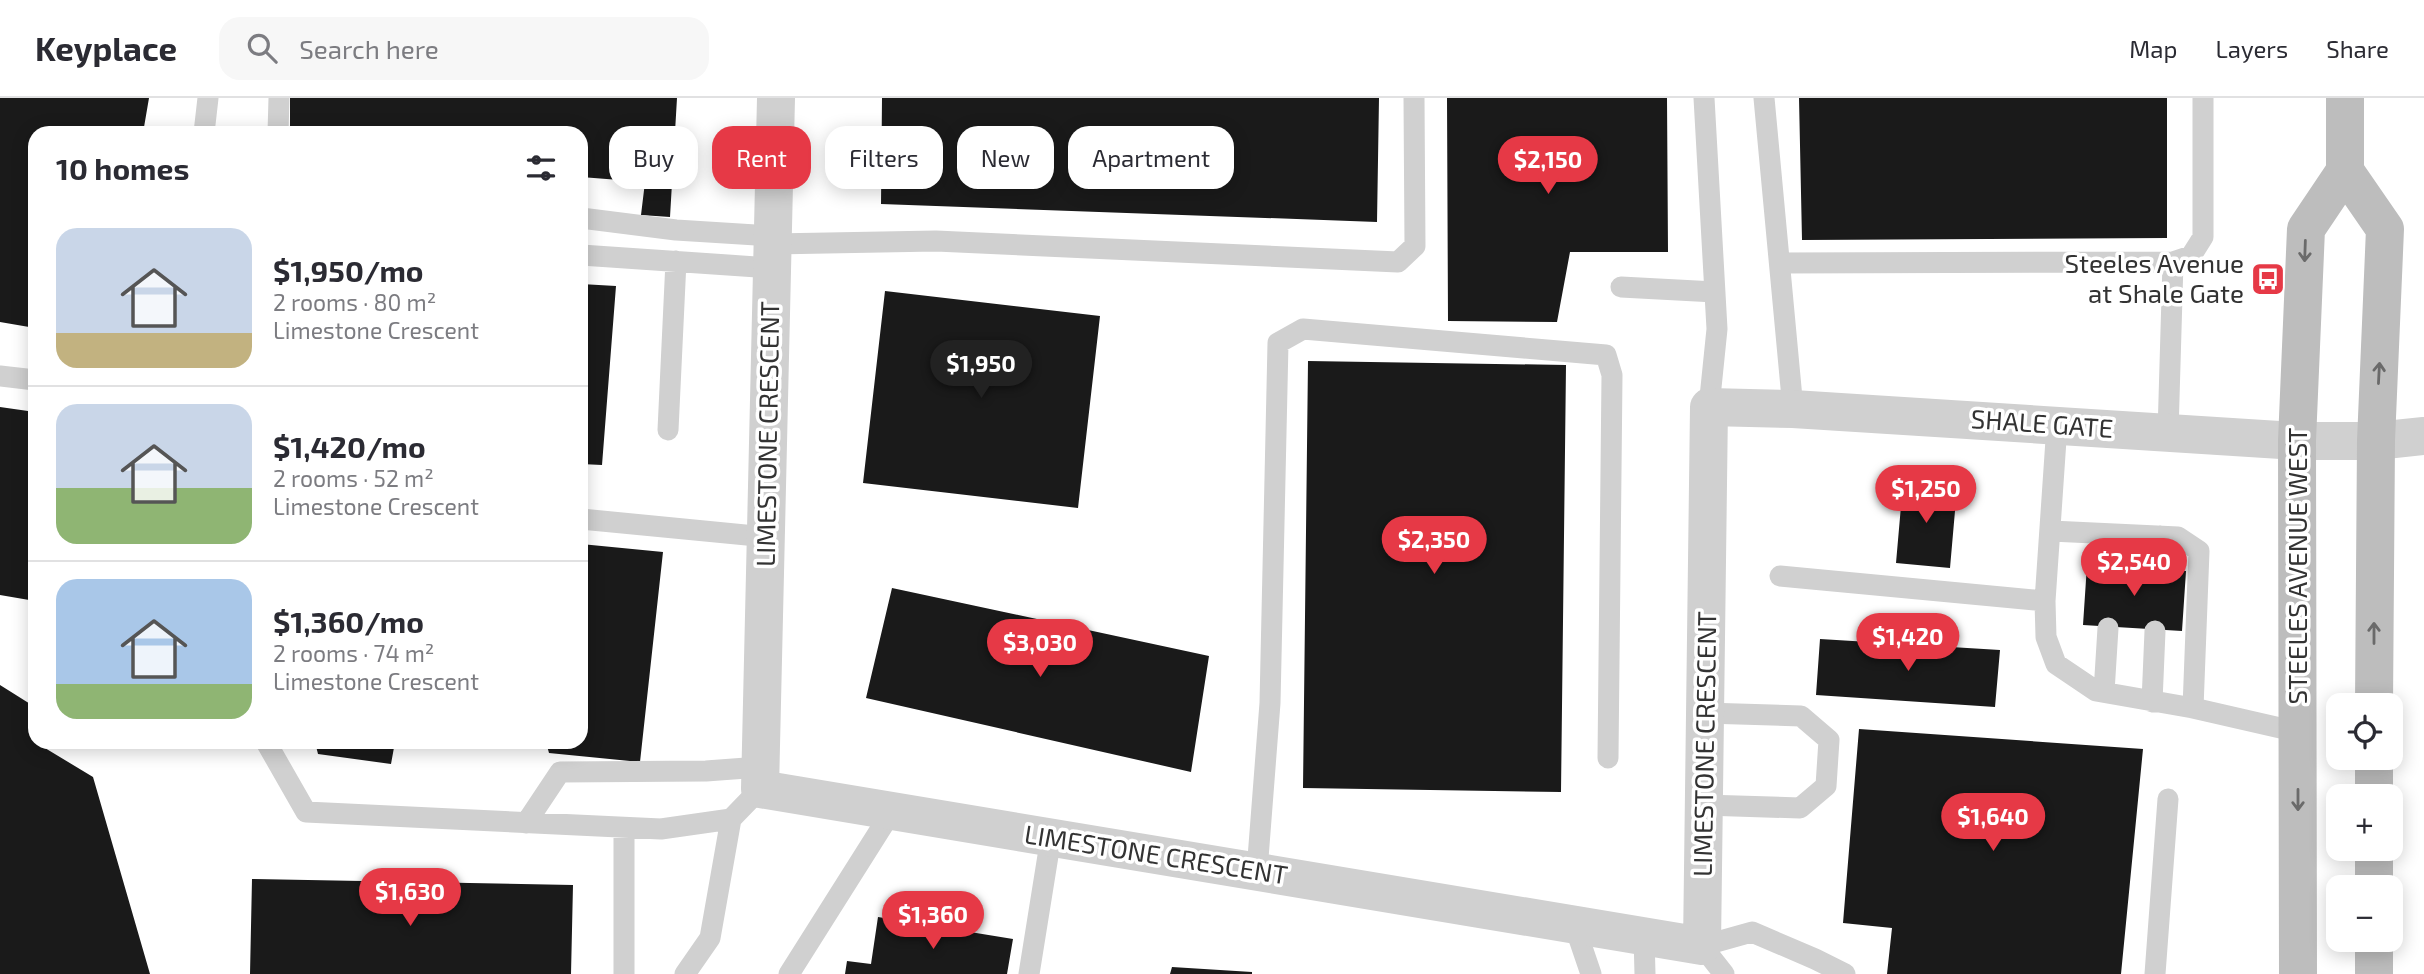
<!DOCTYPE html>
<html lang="en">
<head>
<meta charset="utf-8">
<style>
	:root { --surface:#fff; --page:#f7f7f7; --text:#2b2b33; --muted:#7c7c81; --line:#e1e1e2; --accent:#e63946 }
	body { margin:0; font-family:"Exo 2",sans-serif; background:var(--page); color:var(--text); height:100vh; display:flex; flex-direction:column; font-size:26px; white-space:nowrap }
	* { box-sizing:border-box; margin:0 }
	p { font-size:23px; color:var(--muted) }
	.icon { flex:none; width:38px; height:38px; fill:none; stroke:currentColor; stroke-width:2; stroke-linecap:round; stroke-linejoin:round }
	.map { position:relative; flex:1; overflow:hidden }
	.drawer { position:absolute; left:28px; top:28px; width:560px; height:623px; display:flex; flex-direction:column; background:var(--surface); border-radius:21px; box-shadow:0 4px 18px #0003 }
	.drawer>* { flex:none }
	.guide { position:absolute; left:609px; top:28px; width:665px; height:63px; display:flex; gap:14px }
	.tools { position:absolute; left:2326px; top:595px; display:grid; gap:14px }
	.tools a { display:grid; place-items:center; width:77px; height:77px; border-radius:14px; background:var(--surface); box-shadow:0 4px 18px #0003; font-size:35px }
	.price { position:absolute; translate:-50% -60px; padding:0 16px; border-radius:24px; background:var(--accent); color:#fff; font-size:23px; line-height:46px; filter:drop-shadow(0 2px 4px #0008) }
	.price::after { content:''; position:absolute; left:50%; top:42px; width:21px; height:16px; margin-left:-10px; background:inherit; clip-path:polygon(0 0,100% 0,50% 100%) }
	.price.on { background:#222; color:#fff }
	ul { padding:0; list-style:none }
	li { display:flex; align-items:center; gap:21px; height:175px; padding:0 28px }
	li+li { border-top:2px solid var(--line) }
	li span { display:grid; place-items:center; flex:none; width:196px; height:140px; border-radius:21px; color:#555 }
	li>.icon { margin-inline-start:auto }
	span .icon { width:84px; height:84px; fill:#fffc; stroke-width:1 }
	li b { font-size:30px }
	h2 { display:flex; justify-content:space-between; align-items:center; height:84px; padding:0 28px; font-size:30px }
	.chip { padding:0 24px; border-radius:21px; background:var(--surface); box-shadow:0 4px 18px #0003; font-size:24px; line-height:63px }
	.chip.on { background:var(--accent); color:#fff }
	header { display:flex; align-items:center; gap:42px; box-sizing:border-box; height:98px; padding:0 35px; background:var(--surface); border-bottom:2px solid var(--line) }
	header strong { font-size:33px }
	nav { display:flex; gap:38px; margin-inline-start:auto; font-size:24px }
	.search { width:490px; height:63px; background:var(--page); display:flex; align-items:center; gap:18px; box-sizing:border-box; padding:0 24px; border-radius:21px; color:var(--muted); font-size:26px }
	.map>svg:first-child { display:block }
	.building { fill:#1a1a1a }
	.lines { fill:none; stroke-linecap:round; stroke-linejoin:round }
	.lane { stroke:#d0d0d0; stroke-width:21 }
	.street { stroke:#d0d0d0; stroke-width:38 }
	.secondary { stroke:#bdbdbd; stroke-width:38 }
	.oneway { stroke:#6a6a6a }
	.labels { text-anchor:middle; stroke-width:7; stroke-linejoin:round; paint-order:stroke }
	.poi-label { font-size:26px; fill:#333; stroke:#fff; text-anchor:end }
	.street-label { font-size:26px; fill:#333; stroke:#fff }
</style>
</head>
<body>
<header>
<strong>Keyplace</strong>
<div class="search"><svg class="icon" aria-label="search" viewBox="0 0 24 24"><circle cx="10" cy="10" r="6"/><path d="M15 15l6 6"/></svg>Search here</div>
<nav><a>Map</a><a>Layers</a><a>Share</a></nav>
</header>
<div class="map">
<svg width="2424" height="876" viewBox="0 0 2424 876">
	<rect width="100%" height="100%" fill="#fff"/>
	<path class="building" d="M0,0H149L143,35H35V230L0,224Z
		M290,0H677L670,119L641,117L645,84L581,79V35H290Z
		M882,0H1379L1377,124L881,106Z
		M1447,0H1667L1668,154H1570L1557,224L1448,223Z
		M1799,0H2167V140L1802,142Z
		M581,186L616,188L602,367L581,366Z
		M885,193L1100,218L1078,410L863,385Z
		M1308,263L1566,267L1561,694L1303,690Z
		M0,309L35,314V503L0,497Z
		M1903,385L1957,390L1950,470L1896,465Z
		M581,446L663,454L640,664L549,655L546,644H581Z
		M2087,467L2186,473L2182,533L2083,527Z
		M892,490L1209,558L1191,674L866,600Z
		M1820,541L2000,552L1995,609L1816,597Z
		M0,587L35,609V644L93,679L150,876H0Z
		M1859,631L2143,651L2121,876H1887L1892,830L1843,825Z
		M315,644H395L391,666L318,656Z
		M252,781L573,787L571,876H250Z
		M878,819L1013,841L1007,876H845L847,863L871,866Z
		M1172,869L1252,874V876H1170Z"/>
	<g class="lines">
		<path class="lane" d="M1704,0L1717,231L1709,309
			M1764,0L1793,311
			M204,35L208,0
			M278,35L279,0
			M581,120L676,132L773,138
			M773,146L936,143L1398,164L1415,148L1414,0
			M581,157L772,170
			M1780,165L2173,164L2191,158L2203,139V0
			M1621,189L1715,194
			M0,278L35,282
			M2057,327L2045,503L2046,539L2056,566L2096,593L2193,610L2298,634
			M668,332L676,163
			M2168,335L2173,164
			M581,421L766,439
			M2051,433L2178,439L2199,453L2193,610
			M2110,469L2112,436
			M2158,471L2160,438
			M1780,478L2045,503
			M2104,594L2108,530
			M2152,604L2155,533
			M266,644L306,714L661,731L731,721L760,691
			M1704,707L1800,710L1826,688L1829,642L1801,618L1705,615
			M526,725L560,674L706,673L760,669
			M1257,773L1270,605L1278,245L1303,231L1606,257L1612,277L1608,660
			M1574,826L1591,876
			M1644,838L1645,876
			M624,876V730
			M685,876L710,840L731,721
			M789,876L892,713
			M1029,876L1051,739
			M1724,876L1702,848L1752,834L1815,861L1845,876
			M2155,876L2168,701"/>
		<path class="street" d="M776,0L760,691L1702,848L1709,309L1793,311L2297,343H2376L2424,338"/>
		<path class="secondary" d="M2345,73L2385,131L2376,343L2374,607
			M2374,698V660
			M2374,789V751
			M2298,876L2297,343L2306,131L2345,73V0
			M2374,876V842"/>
	</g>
	<defs><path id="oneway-shaft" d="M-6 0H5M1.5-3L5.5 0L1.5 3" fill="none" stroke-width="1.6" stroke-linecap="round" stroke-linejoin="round" transform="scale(1.75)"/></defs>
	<g class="oneway">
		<use href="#oneway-shaft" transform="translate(2305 153) rotate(92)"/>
		<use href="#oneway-shaft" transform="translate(2379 275) rotate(-87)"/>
		<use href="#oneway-shaft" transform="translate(2374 535) rotate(-90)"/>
		<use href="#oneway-shaft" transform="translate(2298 702) rotate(90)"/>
	</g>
	<defs>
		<g id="bus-square" transform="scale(1.75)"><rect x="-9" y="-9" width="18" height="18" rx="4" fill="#e63946" stroke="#fff"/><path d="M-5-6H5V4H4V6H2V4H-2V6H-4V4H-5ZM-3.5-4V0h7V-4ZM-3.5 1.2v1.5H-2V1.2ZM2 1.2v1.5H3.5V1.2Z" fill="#fff"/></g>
	</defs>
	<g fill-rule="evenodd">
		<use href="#bus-square" x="2268" y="181"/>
	</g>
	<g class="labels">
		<g class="poi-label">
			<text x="2244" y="175">Steeles Avenue<tspan x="2244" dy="30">at Shale Gate</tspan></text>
		</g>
		<g class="street-label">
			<text transform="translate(2042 326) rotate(4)" y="9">SHALE GATE</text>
			<text transform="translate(768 336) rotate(-89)" y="9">LIMESTONE CRESCENT</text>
			<text transform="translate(2298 468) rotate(-90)" y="9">STEELES AVENUE WEST</text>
			<text transform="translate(1705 646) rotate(-89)" y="9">LIMESTONE CRESCENT</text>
			<text transform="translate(1156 757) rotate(9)" y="9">LIMESTONE CRESCENT</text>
		</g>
	</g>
</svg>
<div class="tools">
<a><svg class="icon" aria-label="locate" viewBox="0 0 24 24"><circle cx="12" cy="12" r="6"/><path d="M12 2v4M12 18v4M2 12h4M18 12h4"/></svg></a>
<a>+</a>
<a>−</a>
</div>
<b class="price" style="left:1548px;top:98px">$2,150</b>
<b class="price on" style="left:981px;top:302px">$1,950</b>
<b class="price" style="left:1926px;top:427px">$1,250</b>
<b class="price" style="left:1434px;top:478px">$2,350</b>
<b class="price" style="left:2134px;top:500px">$2,540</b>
<b class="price" style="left:1908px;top:575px">$1,420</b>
<b class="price" style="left:1040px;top:581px">$3,030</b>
<b class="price" style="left:1993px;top:755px">$1,640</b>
<b class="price" style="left:410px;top:830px">$1,630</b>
<b class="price" style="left:933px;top:853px">$1,360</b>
<div class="guide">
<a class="chip">Buy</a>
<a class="chip on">Rent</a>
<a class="chip">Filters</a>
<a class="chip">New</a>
<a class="chip">Apartment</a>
</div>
<section class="drawer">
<h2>10 homes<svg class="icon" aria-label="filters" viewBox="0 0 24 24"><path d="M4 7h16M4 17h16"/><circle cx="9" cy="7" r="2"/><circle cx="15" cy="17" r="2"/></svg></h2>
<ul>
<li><span style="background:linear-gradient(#c9d6e8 75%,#c2b280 0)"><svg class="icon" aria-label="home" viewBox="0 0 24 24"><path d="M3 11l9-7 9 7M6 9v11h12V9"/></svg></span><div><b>$1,950/mo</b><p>2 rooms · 80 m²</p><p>Limestone Crescent</p></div></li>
<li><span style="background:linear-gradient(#c9d6e8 60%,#8fb573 0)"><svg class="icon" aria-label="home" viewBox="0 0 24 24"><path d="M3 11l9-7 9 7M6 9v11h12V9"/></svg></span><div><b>$1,420/mo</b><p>2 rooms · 52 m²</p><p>Limestone Crescent</p></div></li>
<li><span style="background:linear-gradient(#a9c7e8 75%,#8fb573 0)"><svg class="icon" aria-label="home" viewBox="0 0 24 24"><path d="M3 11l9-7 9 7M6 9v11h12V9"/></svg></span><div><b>$1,360/mo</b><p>2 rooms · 74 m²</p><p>Limestone Crescent</p></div></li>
</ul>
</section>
</div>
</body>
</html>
